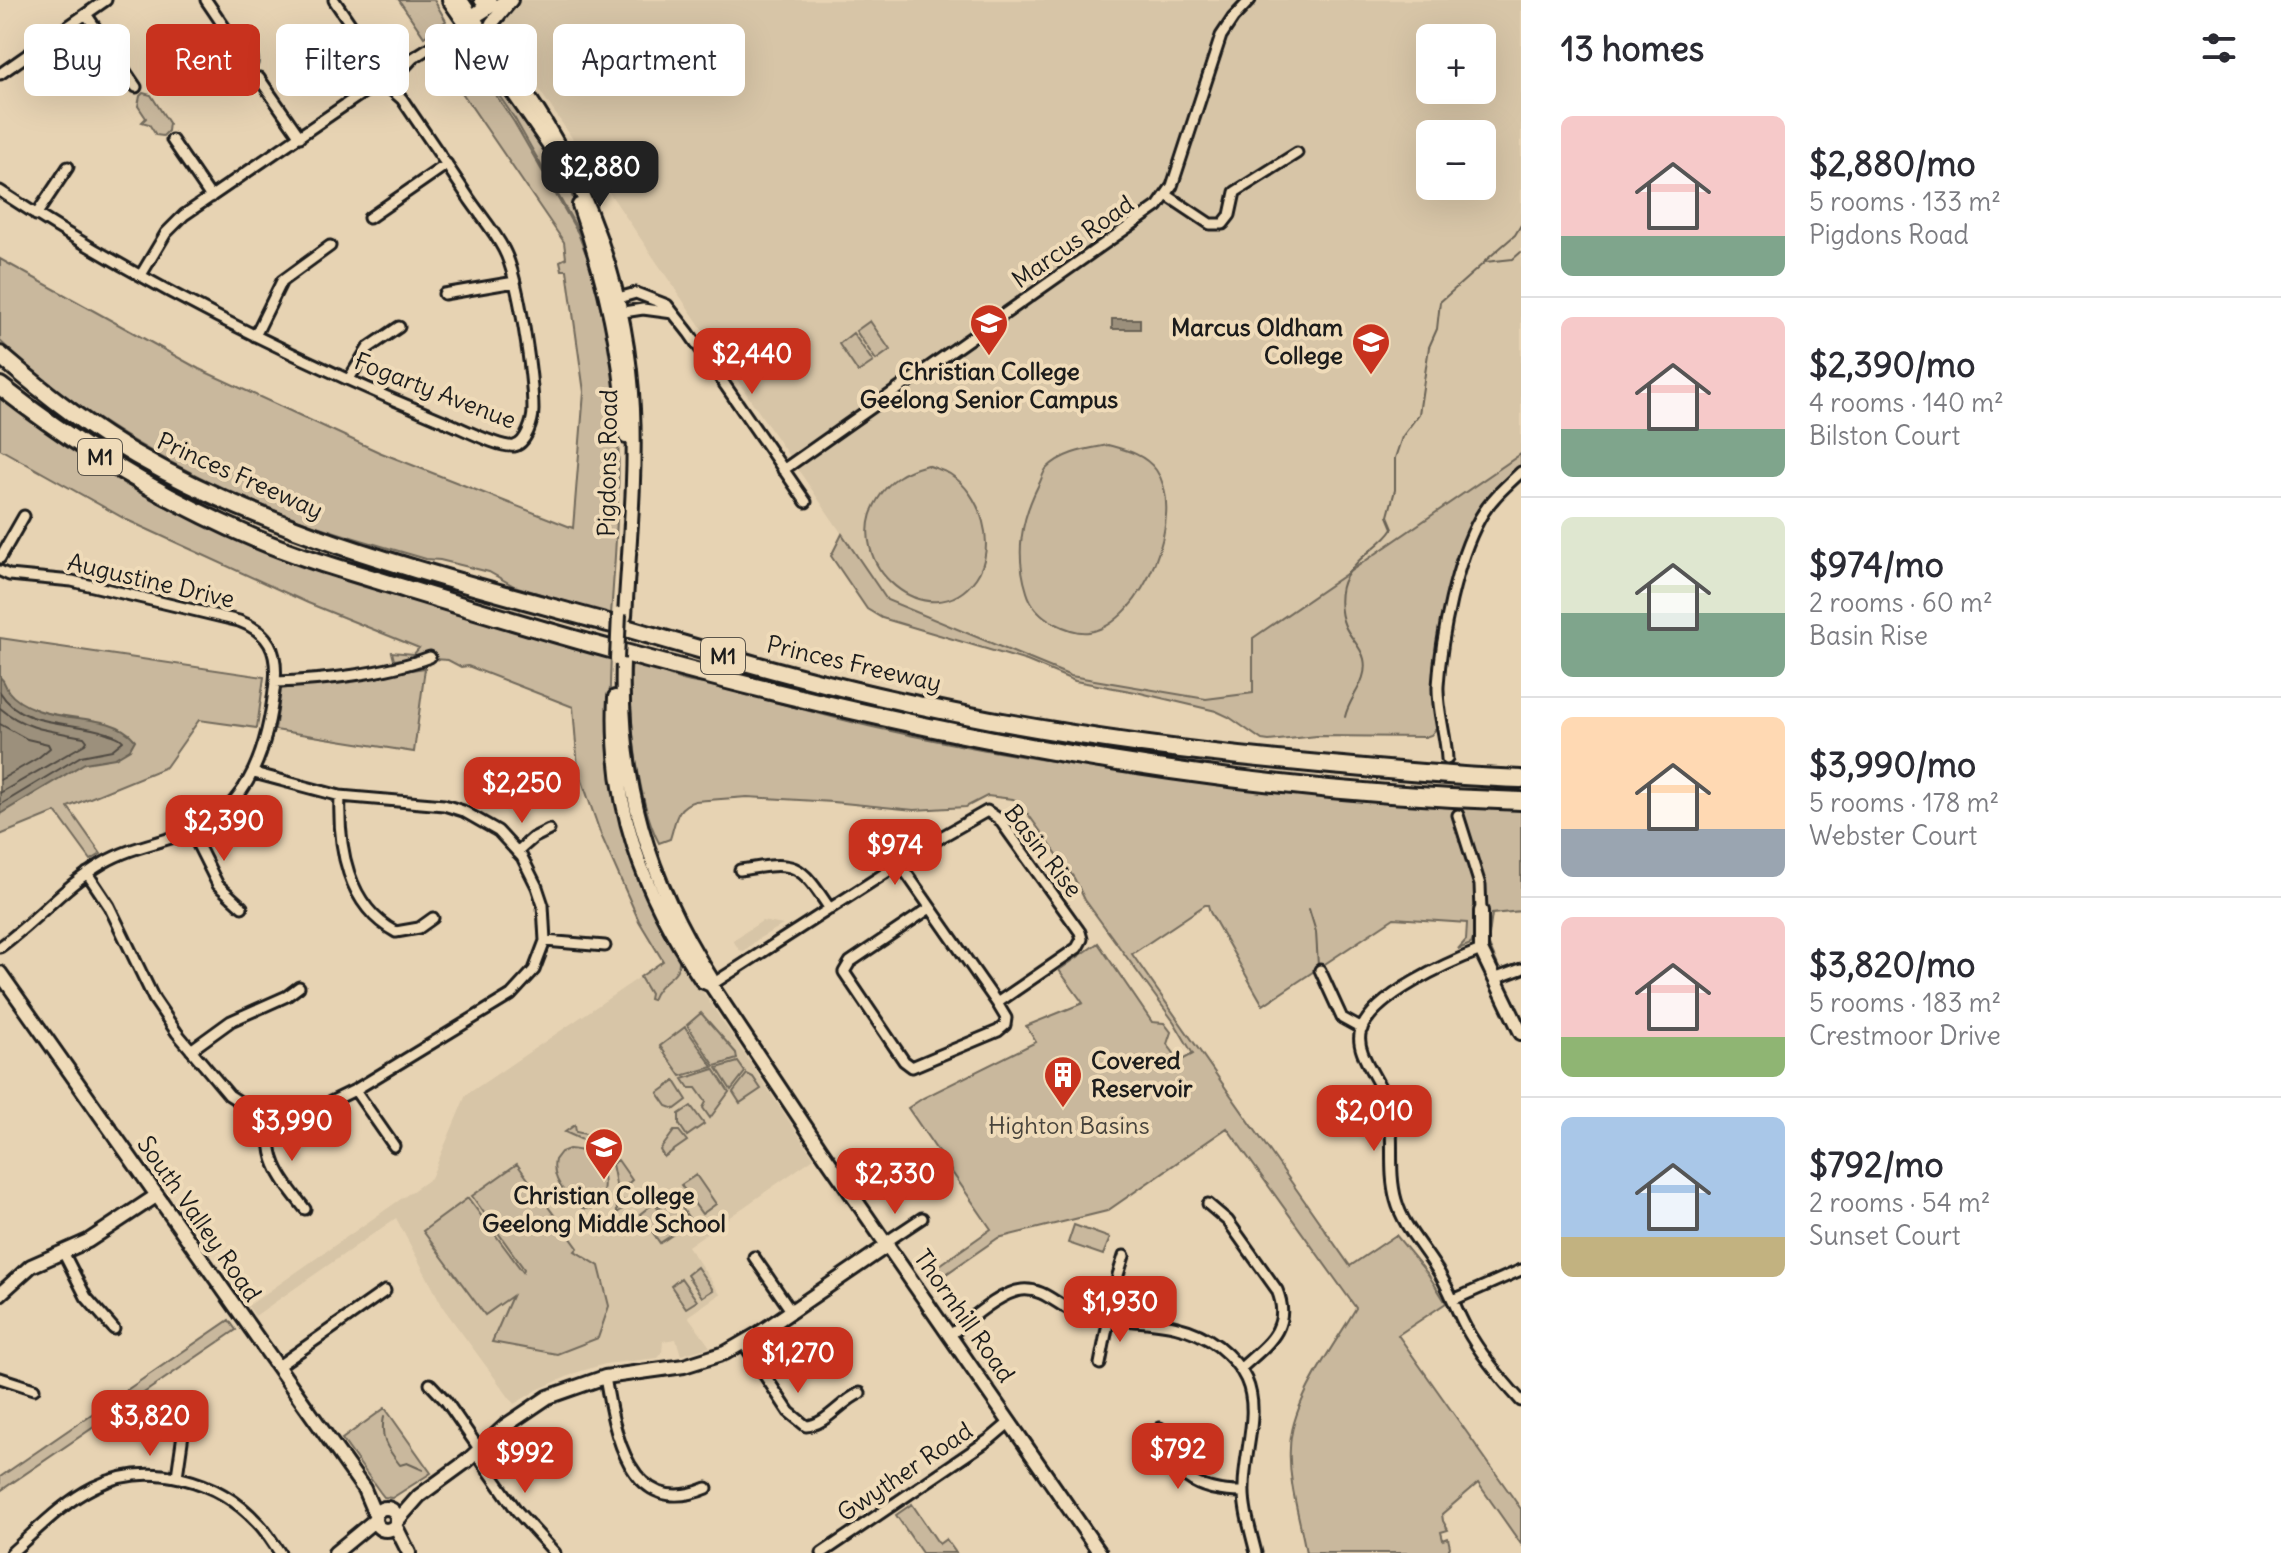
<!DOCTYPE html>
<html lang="en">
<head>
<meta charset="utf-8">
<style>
	:root { --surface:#fff; --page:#f2f2f3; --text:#2b2b33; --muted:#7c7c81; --line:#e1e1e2; --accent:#c8321e }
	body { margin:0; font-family:Delius,sans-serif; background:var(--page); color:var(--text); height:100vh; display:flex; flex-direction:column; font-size:30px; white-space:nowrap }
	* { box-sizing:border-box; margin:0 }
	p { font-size:26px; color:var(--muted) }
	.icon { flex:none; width:44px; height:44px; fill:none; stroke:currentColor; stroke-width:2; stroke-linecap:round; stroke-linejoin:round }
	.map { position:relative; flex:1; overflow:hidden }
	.side { display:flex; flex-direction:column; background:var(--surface); width:760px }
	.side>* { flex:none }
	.top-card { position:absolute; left:24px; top:24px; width:760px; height:72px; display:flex; gap:16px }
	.buttons { position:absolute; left:1416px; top:24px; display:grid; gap:16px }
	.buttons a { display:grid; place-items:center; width:80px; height:80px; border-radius:12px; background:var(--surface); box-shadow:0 8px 32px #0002; font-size:40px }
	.price { position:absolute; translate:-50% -68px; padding:0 18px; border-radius:16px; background:var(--accent); color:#fff; font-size:26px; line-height:52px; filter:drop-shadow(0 2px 4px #0008) }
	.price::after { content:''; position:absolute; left:50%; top:48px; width:24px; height:18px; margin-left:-12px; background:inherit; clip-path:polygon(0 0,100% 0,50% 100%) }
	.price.on { background:#222; color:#fff }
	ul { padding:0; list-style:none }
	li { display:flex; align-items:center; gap:24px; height:200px; padding:0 40px }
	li+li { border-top:2px solid var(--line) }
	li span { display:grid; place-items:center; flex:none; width:224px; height:160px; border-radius:12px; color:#555 }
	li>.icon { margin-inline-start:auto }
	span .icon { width:96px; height:96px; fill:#fffc; stroke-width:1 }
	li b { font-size:34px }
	h2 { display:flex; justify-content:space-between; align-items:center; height:96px; padding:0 40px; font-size:34px }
	.chip { padding:0 28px; border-radius:12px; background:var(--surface); box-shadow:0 8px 32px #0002; font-size:28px; line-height:72px }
	.chip.on { background:var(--accent); color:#fff }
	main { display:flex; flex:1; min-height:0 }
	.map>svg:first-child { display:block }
	.built { fill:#d7c5a7; fill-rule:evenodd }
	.green { fill:#c9b89d; stroke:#726a5c; stroke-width:2 }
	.water { fill:#9c907b; stroke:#696255; stroke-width:2 }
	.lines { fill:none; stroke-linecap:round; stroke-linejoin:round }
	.shore { stroke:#4f4a42; stroke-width:2 }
	.stream { stroke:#696255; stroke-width:2 }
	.street-tunnel { stroke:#beae95; stroke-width:9; stroke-dasharray:9 4.5; stroke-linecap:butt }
	.street-casing { stroke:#1c1c1c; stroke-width:15 }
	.secondary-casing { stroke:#1c1c1c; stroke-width:18 }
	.highway-casing { stroke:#1c1c1c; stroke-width:22 }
	.street { stroke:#efdbb9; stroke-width:9 }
	.secondary { stroke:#efdbb9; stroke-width:12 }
	.highway { stroke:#efdbb9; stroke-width:16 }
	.secondary-bridge-casing { stroke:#1c1c1c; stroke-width:18; stroke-linecap:butt }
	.secondary-bridge { stroke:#efdbb9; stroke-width:12 }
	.labels { text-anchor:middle; stroke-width:8; stroke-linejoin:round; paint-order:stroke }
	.shield { fill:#efdbb9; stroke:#5b554b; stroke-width:2 }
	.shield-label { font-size:22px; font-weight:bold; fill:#1c1c1c }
	.street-label { font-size:24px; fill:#1c1c1c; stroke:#efdbb9 }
	.poi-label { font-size:24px; font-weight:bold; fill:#1c1c1c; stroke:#efdbb9 }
	.park-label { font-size:24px; fill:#47433c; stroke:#efdbb9 }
</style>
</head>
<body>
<main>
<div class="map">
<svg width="1521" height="1553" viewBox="0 0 1521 1553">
	<rect width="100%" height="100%" fill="#e7d3b3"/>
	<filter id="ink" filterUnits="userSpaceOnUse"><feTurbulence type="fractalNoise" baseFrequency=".0125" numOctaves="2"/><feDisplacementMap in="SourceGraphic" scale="16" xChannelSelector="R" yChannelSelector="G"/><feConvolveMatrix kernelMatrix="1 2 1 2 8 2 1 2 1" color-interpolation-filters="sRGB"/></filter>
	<g filter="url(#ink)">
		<path class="built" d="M478,0H1521V454L1253,638V693L1206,699L1071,676L887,600ZM1430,38H1482V90H1430ZM1430,134H1482V186H1430Z
			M762,921L783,925L758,939L744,951L739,950L733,940Z
			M682,961L814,1158L688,1246L720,1294L688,1316L710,1347L681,1355L676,1339L663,1341L662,1353L658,1358L605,1364L578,1372L539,1389L514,1404L444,1309L396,1218L255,1316L248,1306L431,1178L466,1095L640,977L646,987Z"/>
		<path class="green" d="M399,0H434L446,21L424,37Z
			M233,37L242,40L248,37C257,50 266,62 252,74L248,73V66L232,44Z
			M456,48L477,67L514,122L578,233C582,245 586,253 591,266C600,284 604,311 608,331C625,425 618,520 611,615L514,586L489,572L440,560L426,559C383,546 339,535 297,519C189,478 84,421 0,341V259L199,369L379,452L573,528L584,392L567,270H562L560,261L566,258L564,242L437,56L447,50Z
			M462,49C491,70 498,86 518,114C526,124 535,132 543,142C559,163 583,212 583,239L515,119L477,63Z
			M143,93L151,95L169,123L168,131L163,136L156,135L149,124L142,122L146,118L138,106L140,96Z
			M870,321L890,350L876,360L856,331Z
			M853,333L873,362L858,372L839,344Z
			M0,398C51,435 101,473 157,502C300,574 458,610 611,654C609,712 606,770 621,827C632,873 655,914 679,956C682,979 660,977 652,1000L649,999L650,994L640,977L663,961L639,921L601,835L578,769L573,707L468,666L461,667L448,660L432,659L430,654L425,652L417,661L409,658L394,660L392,652L414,654L419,648L308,603L127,520L0,449Z
			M1108,445C1126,450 1144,454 1156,470C1187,513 1143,624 1089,632C1077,634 1064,628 1054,623C1041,616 1031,606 1027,592C1015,554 1021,520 1038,486C1041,481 1043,473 1046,469C1062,452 1087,449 1108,445Z
			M1521,454V469L1484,510L1450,598L1439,725L1431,735L1425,737L1317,736L1269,741L1262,740L1229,717L1216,711L1136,692L1075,681L1027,661L882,618L867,609L831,556L842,534L887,600L1071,676L1206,699L1253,693V638Z
			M927,465C934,468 943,470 950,474C981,494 998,546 976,578C931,641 838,563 878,499C890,479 905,471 927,465Z
			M0,638L264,677L257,728L199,720L166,767L68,807L101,854L91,860L56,812L0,835Z
			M632,660C649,667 690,687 706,683C763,698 820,715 877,728C1063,770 1253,789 1443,805L1445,803L1510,806V809L1521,810V911L1492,914L1488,943L1500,970L1492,962L1484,944V884L1462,815L1453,817L1472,873L1477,900L1473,939L1471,944L1458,949L1466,940L1467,923L1394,918L1263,1005L1210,912L1208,905H1205L1132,954L1350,1266L1396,1235L1428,1274L1446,1303L1398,1335L1521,1509V1544L1478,1483L1442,1514L1443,1521L1448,1530L1441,1532L1443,1540L1448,1538L1450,1547L1447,1553H1306C1300,1518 1288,1483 1290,1448C1291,1401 1333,1348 1356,1308L1227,1128L1107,1211L998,1238L936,1281L930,1272L991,1229L908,1108L923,1098L1036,1042L1026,1026L1083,1003L1059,970L1098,943L1152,1022L1164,1023L1171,1032L1167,1044L1180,1061L1193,1054L1174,1022L1085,900L1074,878L1020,803L1013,799L987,796L966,807L914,810L833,802L747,797L695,801C675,807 676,821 670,839L659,843C637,801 627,708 632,660Z
			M425,668L414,752L275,730L281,689Z
			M701,1013L736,1053L737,1059L715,1066L687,1025Z
			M685,1027L713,1067L681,1076L660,1046Z
			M738,1062L745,1072L731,1090L717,1068Z
			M714,1069L729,1092L710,1118L703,1108L706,1102L696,1088H689L683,1079Z
			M747,1074L753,1077L761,1089L740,1103L733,1092Z
			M675,1081L687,1100L675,1109L667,1106L658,1093Z
			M691,1106L704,1124L687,1136L679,1124V1114Z
			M575,1125L576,1132L594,1136L599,1132L611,1149L606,1154L598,1147L565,1132Z
			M674,1131H679L687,1141L664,1157L660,1150Z
			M569,1149C626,1151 604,1244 566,1194C558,1184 552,1172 555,1160L561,1152Z
			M618,1160L632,1180L620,1191L621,1199L629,1205L617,1213L616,1184L612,1164Z
			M517,1164L578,1248L575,1251L599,1266L609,1306L598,1338L557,1354L492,1342L512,1296L485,1315L423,1231L468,1198L523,1272L524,1269L472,1196Z
			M696,1175L716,1204L702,1214L681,1185Z
			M671,1192L691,1221L677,1232L656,1202Z
			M654,1203L675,1233L660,1243L640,1214Z
			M1074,1225L1110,1238L1103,1255L1068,1243Z
			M697,1267L713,1290L702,1297L687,1275Z
			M681,1278L697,1301L686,1308L671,1286Z
			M229,1320L236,1330L0,1491V1477Z
			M385,1408L431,1473L392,1498L384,1497L380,1492L342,1439Z
			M912,1504L939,1544L946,1539L956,1553H922L896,1515Z"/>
		<path class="water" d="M1112,319H1140V329H1112Z
			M0,677C6,682 5,687 9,692C15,700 27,706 35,709C65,722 113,713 135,740L130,749L115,758L85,763L0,814Z"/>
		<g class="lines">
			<path class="shore" d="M0,692C22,729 73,720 107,733C114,736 119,736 123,741L112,750L81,756L0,805
				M0,708C26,730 52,731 84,737L87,741L85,744L0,793
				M0,724L27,739L48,744L50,748L38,758L0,780"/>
			<path class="stream" d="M1485,261L1515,235L1521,225
				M1345,717C1349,697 1369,681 1364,659C1361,646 1350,638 1345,626C1339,612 1338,590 1346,577C1358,555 1383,545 1393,528L1388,516L1395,490V458L1402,437L1419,414L1429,347L1437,329L1440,302L1485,262L1513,259L1521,252
				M1309,909L1316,932L1318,966
				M384,1416C380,1438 386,1447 400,1465L407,1463L423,1470"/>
			<path class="street-tunnel" d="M1450,774L1458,815"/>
			<g class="street-casing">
				<path id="street" d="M206,0L225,28
					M334,0L370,53L386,67
					M86,14L136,87
					M469,17L491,0
					M377 76a9 9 0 1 1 18 0a9 9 0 1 1-18 0Z
					M0,74L106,0
					M395,77L413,58L504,0
					M259,78L300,137
					M172,140L211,197
					M0,191C140,283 292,358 446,422C462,428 499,448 514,446C526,444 533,421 533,410C533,377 519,278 504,250C495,232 481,216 470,200C448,166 425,133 402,99L386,85
					M1168,196L1210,224H1223L1230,215L1235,192L1297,153
					M36,215L68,167
					M369,218L447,164
					M141,275L166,233L184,215L364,92L385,85
					M444,294L515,282
					M611,300L636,293L667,305L689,333L806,502
					M617,313L643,309L673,313
					M255,336L282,281L330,246
					M349,379L368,348L399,327
					M783,470L1158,206L1172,186L1221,36L1233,18L1250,0
					M0,558L24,516
					M0,571L9,575L72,581L239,621C269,632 278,651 275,682C269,741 252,809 189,832C160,843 130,847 103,863C64,886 36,921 0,947
					M275,682C320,681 388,673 430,657
					M1447,759C1446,735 1437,710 1438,686C1441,637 1456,561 1480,518C1490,500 1506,486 1521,472
					M340,796C338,846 347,906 396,932L419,928L433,918
					M1458,815L1480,885L1481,911
					M191,831L218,885L242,907
					M517,852L533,838L549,830
					M900,864L997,1003L1006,1018L1005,1025L998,1031L912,1067L904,1061L844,972L850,962L930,908
					M740,870C796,861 799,862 830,909
					M87,873L109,906L154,999L177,1033L229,1095L257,1113L273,1118L297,1116L310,1112L355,1090L511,995L534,970L545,941L543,905L537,887L522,857L498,831L463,811L444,805L340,796L254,773
					M545,941L605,946
					M1481,950C1447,963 1375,995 1361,1030C1353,1052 1381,1081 1387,1103C1396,1134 1387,1168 1396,1200C1403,1226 1422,1245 1436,1268C1449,1287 1455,1308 1466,1328C1481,1355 1500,1378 1521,1401
					M1320,970L1342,1018L1362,1029
					M1494,979L1521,969
					M711,985L943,836L987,811L999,819L1080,932L1082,939L1077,948L997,1003
					M191,1050L231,1021L287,996L299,987
					M355,1090L394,1146
					M273,1118C263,1158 281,1178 305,1209
					M1208,1204L1228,1221L1277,1290C1293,1329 1266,1345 1240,1369
					M886,1242L922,1218
					M63,1252L86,1297L114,1329
					M754,1257L792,1312
					M1453,1300L1521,1270
					M1115,1318L1118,1275L1124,1256
					M950,1335C969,1321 1000,1292 1022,1290C1046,1288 1057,1307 1078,1313C1126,1326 1176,1314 1218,1346C1229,1355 1240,1366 1246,1379C1261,1412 1244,1451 1244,1487C1243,1508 1251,1532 1256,1553
					M744,1344L789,1412L806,1426C826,1425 841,1401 860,1393
					M1100,1364L1109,1318
					M277,1367L385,1291
					M605,1377C614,1431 629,1521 707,1488
					M0,1378L34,1389
					M430,1384L446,1401L480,1450
					M1160,1428C1172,1476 1195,1492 1243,1492
					M476,1453L517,1511L555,1553
					M177,1476L185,1420
					M11,1553C37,1530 62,1503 94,1487C149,1460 218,1479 258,1523C267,1532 273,1543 280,1553
					M822,1553L990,1439L1010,1422"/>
			</g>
			<g class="secondary-casing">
				<path id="secondary" d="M449,0L554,152
					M461,0C495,50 534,99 562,152C604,232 629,319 633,409C636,478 629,548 625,616
					M481,0H485
					M450,34L475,51L484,60
					M486,37L492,23L511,0
					M579,205C605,280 623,357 626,437
					M623,661C619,780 647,878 711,978V985L821,1150L1100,1553
					M615,697C610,806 642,892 702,981L711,985
					M1481,911V950L1521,1033
					M0,973L364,1489L375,1515
					M0,1294L31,1266L88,1241L156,1196
					M375 1519a11 11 0 1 1 22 0a11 11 0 1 1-22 0Z
					M397,1521L419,1496L467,1461L505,1426L548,1397L605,1377L684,1366L725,1353L758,1334L888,1245
					M395,1525L409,1553
					M335,1553L375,1520"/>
			</g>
			<g class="highway-casing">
				<path id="highway" d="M0,355C43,392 87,427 136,455C283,540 450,579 612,624C705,651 797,678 891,699C1032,732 1176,751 1320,764C1387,770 1454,777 1521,779
					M0,386C78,447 163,499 254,538C303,559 355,573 406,589C475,610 544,631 614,650C911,732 1212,792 1521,801"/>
			</g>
			<use href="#street" class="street"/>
			<use href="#secondary" class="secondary"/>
			<use href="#highway" class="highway"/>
			<g class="secondary-bridge-casing">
				<path id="secondary-bridge" d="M617,659L619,614"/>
			</g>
			<use href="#secondary-bridge" class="secondary-bridge"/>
		</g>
	</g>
	<defs>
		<g id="school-pin" transform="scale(2)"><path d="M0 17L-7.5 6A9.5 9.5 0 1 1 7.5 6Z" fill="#c8321e" stroke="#efdbb9"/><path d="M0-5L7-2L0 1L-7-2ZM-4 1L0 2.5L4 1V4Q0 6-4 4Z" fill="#fff"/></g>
		<g id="university-pin" transform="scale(2)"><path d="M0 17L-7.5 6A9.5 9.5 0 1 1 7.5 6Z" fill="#c8321e" stroke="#efdbb9"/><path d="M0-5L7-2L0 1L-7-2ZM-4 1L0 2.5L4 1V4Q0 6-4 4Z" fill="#fff"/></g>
		<g id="building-pin" transform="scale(2)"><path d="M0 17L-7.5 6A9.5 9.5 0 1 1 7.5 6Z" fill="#c8321e" stroke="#efdbb9"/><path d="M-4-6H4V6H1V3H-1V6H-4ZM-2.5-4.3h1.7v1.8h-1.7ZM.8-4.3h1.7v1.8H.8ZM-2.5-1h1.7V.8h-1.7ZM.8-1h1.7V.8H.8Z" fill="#fff"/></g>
	</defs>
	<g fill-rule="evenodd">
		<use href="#school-pin" x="989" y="323"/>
		<use href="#university-pin" x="1371" y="342"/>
		<use href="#building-pin" x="1063" y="1075"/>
		<use href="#school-pin" x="604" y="1147"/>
	</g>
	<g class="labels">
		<g class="shield">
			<rect x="78" y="439" width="44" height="36" rx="6"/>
			<rect x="701" y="638" width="44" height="36" rx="6"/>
		</g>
		<g class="shield-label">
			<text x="100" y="465">M1</text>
			<text x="723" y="664">M1</text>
		</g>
		<g class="street-label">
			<text transform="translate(1073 242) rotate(-35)" y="8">Marcus Road</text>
			<text transform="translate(435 391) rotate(21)" y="8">Fogarty Avenue</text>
			<text transform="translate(608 463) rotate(-89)" y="8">Pigdons Road</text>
			<text transform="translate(240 476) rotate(24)" y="8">Princes Freeway</text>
			<text transform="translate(151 581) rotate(13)" y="8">Augustine Drive</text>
			<text transform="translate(854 664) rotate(13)" y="8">Princes Freeway</text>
			<text transform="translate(1043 851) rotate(52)" y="8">Basin Rise</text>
			<text transform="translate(199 1219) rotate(55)" y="8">South Valley Road</text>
			<text transform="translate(964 1316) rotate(55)" y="8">Thornhill Road</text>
			<text transform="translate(905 1472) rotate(-34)" y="8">Gwyther Road</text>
		</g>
		<g class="poi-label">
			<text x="1343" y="336" text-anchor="end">Marcus Oldham<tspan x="1343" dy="28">College</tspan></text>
			<text x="989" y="380">Christian College<tspan x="989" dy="28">Geelong Senior Campus</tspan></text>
			<text x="1091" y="1069" text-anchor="start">Covered<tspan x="1091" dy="28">Reservoir</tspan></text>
			<text x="604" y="1204">Christian College<tspan x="604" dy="28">Geelong Middle School</tspan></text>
		</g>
		<g class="park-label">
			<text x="1069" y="1134">Highton Basins</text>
		</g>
	</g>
</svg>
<div class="buttons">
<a>+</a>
<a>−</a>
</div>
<b class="price on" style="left:600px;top:209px">$2,880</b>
<b class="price" style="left:752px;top:396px">$2,440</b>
<b class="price" style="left:522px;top:825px">$2,250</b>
<b class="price" style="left:224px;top:863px">$2,390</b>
<b class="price" style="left:895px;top:887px">$974</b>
<b class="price" style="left:1374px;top:1153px">$2,010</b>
<b class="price" style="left:292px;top:1163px">$3,990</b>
<b class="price" style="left:895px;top:1216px">$2,330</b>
<b class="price" style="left:1120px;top:1344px">$1,930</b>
<b class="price" style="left:798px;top:1395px">$1,270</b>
<b class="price" style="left:150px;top:1458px">$3,820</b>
<b class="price" style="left:1178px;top:1491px">$792</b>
<b class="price" style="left:525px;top:1495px">$992</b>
<div class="top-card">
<a class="chip">Buy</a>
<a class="chip on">Rent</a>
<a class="chip">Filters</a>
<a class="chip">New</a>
<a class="chip">Apartment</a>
</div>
</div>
<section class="side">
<h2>13 homes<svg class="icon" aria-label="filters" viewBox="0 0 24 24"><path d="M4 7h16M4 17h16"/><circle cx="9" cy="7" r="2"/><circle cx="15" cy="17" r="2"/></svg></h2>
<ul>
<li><span style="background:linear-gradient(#f6c9c9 75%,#7fa58c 0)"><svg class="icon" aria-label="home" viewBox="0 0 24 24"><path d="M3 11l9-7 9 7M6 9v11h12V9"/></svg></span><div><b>$2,880/mo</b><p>5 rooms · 133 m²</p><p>Pigdons Road</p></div></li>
<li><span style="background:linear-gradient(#f6c9c9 70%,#7fa58c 0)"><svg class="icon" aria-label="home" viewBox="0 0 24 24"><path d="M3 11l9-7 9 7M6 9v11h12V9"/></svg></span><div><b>$2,390/mo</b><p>4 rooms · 140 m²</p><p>Bilston Court</p></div></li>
<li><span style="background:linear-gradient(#dfe7d0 60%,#7fa58c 0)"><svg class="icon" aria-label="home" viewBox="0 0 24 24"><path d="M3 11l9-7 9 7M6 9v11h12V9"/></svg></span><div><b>$974/mo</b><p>2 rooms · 60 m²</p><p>Basin Rise</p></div></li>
<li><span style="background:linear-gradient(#ffd9b3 70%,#9aa5b1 0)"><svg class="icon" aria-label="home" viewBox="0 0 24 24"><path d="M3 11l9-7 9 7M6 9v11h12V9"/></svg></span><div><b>$3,990/mo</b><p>5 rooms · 178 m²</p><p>Webster Court</p></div></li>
<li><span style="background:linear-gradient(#f6c9c9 75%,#8fb573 0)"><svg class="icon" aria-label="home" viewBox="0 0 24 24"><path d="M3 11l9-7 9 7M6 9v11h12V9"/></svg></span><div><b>$3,820/mo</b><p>5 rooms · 183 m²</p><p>Crestmoor Drive</p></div></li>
<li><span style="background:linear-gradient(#a9c7e8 75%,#c2b280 0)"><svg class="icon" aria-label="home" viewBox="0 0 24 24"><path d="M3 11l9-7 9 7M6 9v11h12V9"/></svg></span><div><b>$792/mo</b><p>2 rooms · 54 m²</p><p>Sunset Court</p></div></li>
</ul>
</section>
</main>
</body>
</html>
